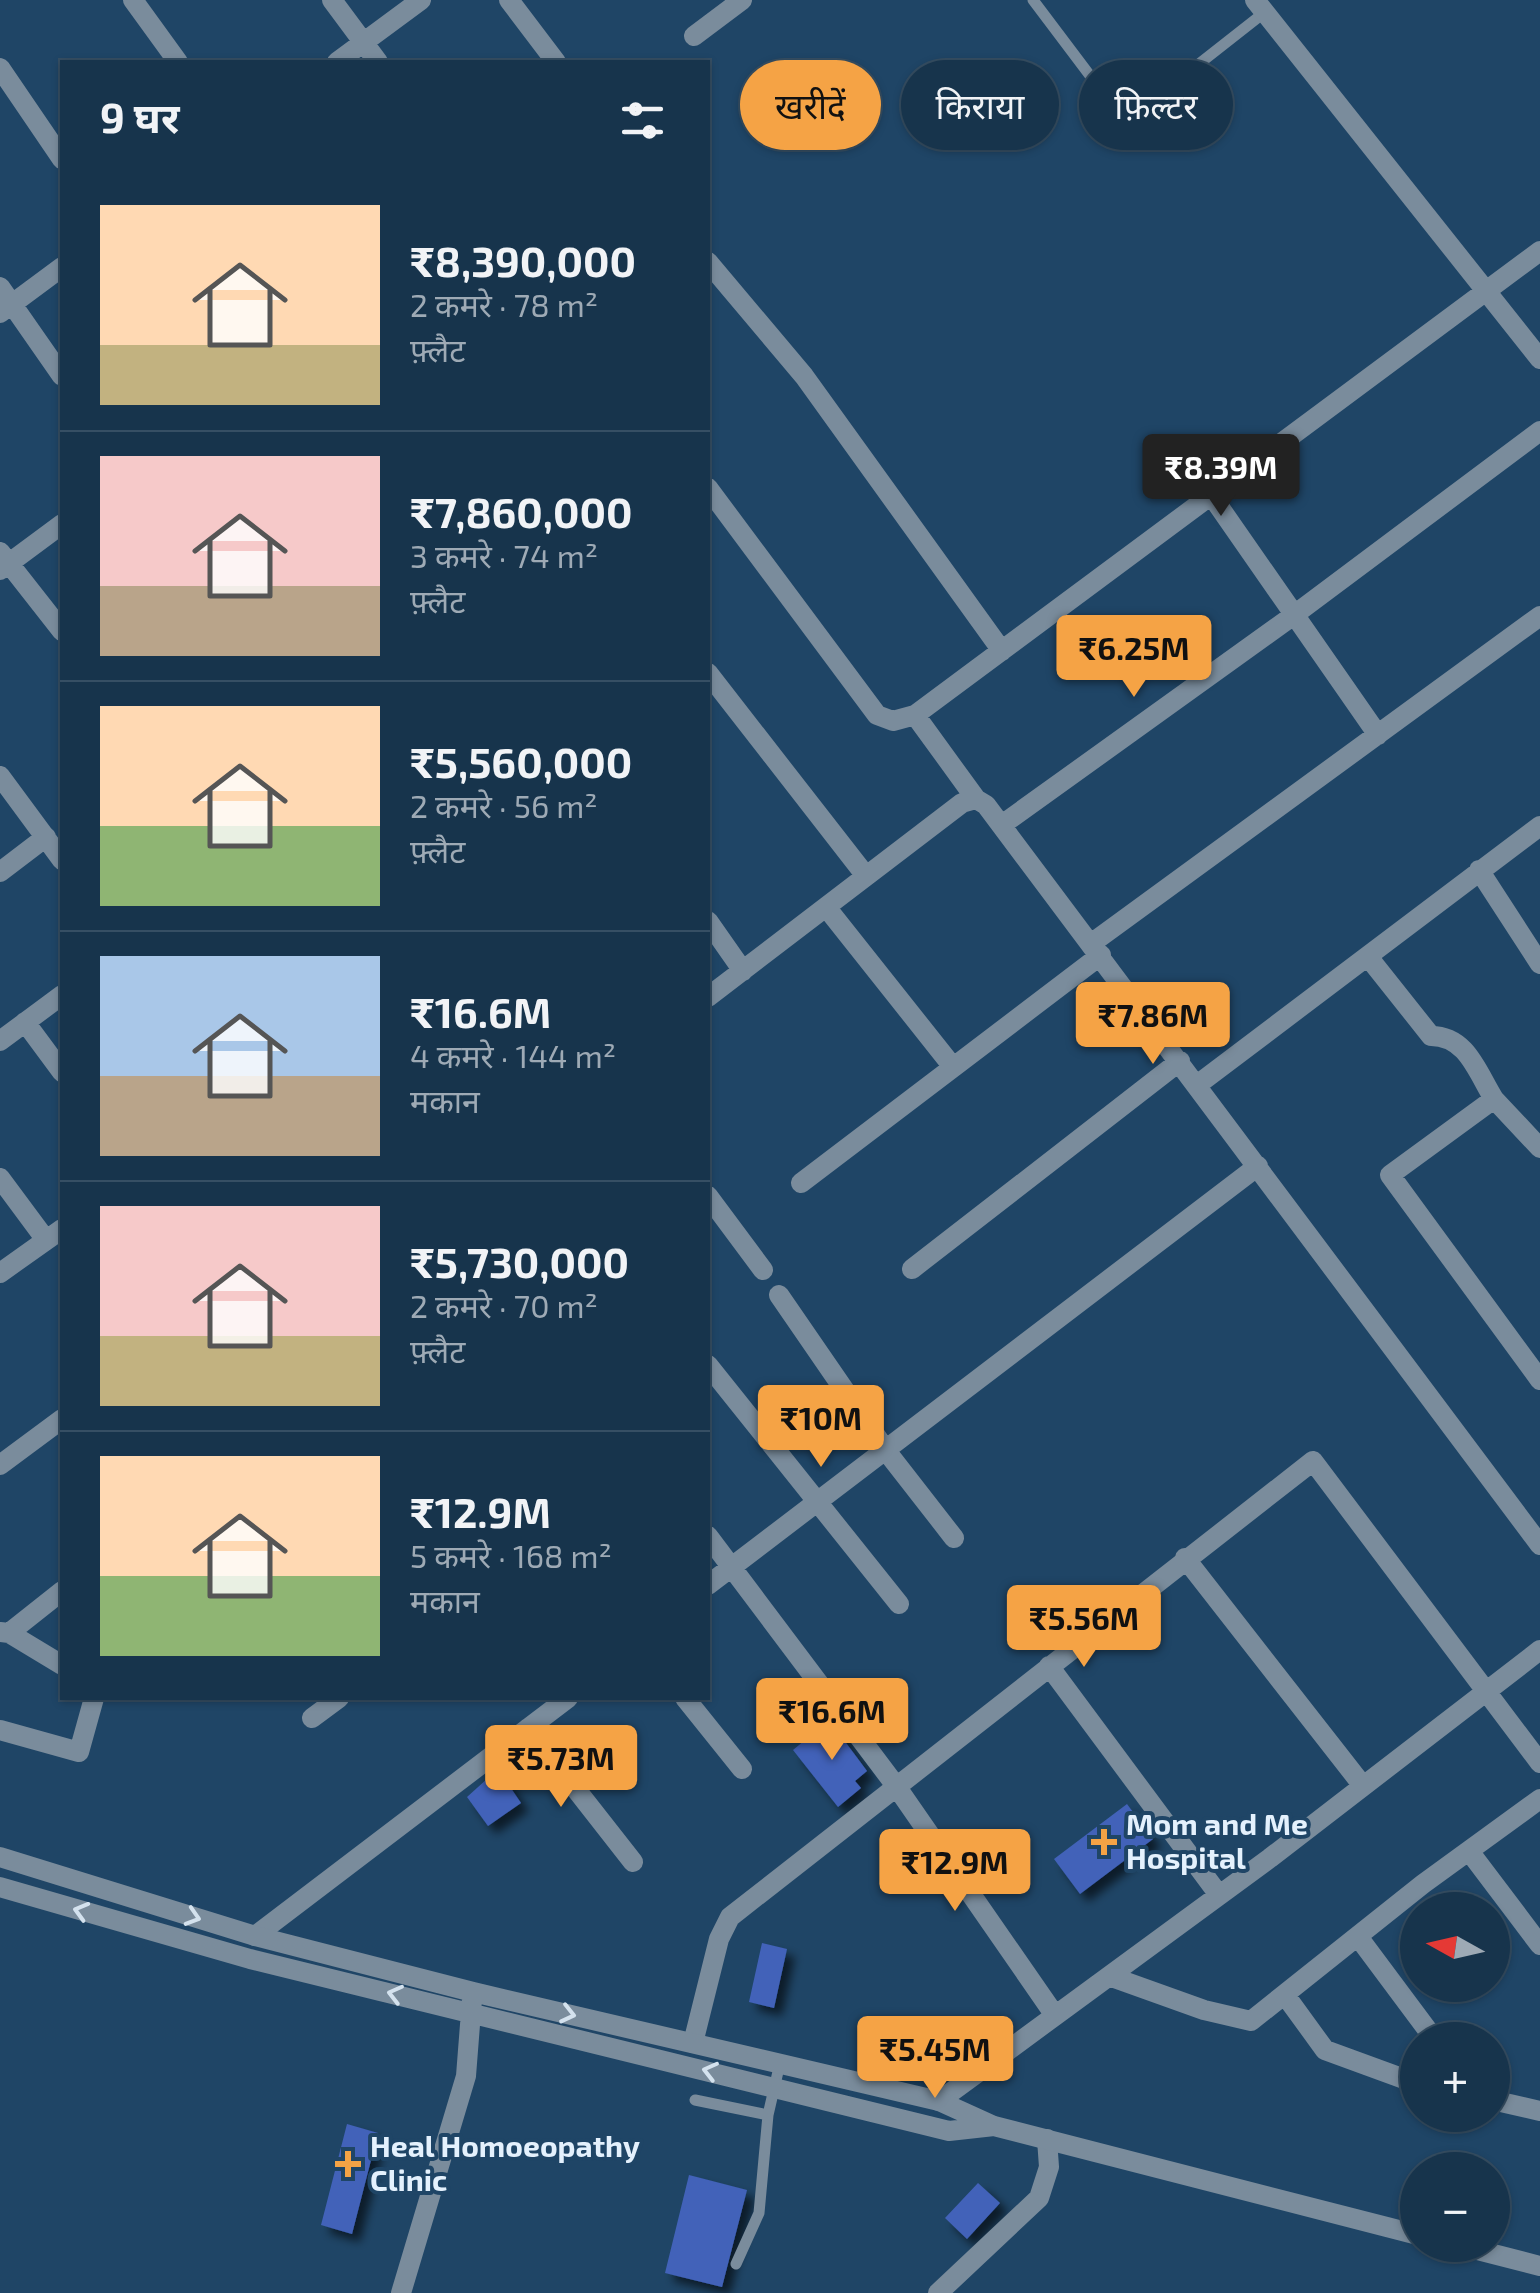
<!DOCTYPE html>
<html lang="hi">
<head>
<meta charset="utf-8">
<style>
	:root { --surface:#17344c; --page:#203c53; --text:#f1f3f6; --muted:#9eaab5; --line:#364f64; --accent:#f5a345 }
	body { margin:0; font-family:"Exo 2","Noto Sans Devanagari",sans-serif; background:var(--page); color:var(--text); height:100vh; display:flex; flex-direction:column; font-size:38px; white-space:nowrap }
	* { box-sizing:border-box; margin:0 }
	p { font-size:32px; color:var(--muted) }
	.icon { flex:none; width:55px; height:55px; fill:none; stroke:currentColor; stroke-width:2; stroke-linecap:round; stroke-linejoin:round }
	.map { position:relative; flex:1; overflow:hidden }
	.panel { position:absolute; left:60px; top:60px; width:650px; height:1640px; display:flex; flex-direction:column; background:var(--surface); border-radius:0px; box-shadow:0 2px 8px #0004,0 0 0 2px var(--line) }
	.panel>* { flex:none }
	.banner { position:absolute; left:740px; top:60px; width:650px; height:90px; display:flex; gap:20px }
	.needle { width:65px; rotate:278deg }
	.controls { position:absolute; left:1400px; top:1892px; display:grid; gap:20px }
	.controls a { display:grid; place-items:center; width:110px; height:110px; border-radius:50%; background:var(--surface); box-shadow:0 2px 8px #0004,0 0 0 2px var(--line); font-size:50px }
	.price { position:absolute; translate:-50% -85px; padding:0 22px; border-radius:10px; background:var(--accent); color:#111; font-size:32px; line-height:65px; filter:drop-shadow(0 2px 5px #0008) }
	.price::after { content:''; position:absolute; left:50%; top:60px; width:30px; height:22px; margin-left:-15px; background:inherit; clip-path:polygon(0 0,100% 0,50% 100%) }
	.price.current { background:#222; color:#fff }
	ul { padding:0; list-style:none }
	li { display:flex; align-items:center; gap:30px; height:250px; padding:0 40px }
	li+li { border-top:2px solid var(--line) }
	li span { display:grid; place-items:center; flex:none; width:280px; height:200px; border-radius:0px; color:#555 }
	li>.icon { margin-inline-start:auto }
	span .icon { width:120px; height:120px; fill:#fffc; stroke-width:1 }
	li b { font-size:42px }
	h2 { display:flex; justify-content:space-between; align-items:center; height:120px; padding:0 40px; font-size:42px }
	.chip { padding:0 35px; border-radius:45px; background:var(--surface); box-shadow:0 2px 8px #0004,0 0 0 2px var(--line); font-size:35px; line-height:90px }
	.chip.current { background:var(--accent); color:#111 }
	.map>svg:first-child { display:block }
	.building { fill:#4262b9; filter:url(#shadow) }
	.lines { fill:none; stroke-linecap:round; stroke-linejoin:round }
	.service { stroke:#7a8c9c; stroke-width:11 }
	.minor { stroke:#7a8c9c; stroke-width:20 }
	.tertiary { stroke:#7a8c9c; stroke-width:20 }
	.oneway { stroke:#d4e2ee }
	.poi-dot { fill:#f5a345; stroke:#1f4566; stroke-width:4 }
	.labels { text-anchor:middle; stroke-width:8; stroke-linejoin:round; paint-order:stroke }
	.poi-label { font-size:30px; font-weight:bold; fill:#e4f1fd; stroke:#1f4566; text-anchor:start }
</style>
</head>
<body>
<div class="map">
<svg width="1540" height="2293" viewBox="0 0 1540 2293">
	<defs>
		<filter id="shadow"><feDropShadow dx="8" dy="8" stdDeviation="5" flood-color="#0009"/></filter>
	</defs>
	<rect width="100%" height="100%" fill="#1f4566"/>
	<path class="building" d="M829,1720L867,1771L855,1781L861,1788L838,1807L793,1750Z
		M498,1769L521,1803L488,1826L467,1797Z
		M1127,1804L1153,1839L1080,1894L1054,1859Z
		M762,1943L787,1949L774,2008L749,2002Z
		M347,2124L378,2133L352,2234L321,2225Z
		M689,2175L747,2190L722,2287L665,2273Z
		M978,2183L1000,2203L967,2239L945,2218Z"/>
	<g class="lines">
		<path class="service" d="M1033,0L1125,122L1265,12
			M695,2100L768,2115L759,2213L736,2264
			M768,2115L780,2063"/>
		<path class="minor" d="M133,0L178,62
			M332,0L378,62
			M509,0L556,62
			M1255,0L1540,359
			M694,36L742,0
			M337,62L421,0
			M0,68L62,159
			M708,262L804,376L1002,651
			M0,287L62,376
			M0,313L62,267
			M708,488L877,715L893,721L915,715
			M1211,495L1378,735
			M0,552L62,631
			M0,570L62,524
			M708,673L866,876
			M0,776L62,860
			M976,799L915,715L1540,251
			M1003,824L1294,615L1540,431
			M1479,870L1540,964
			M0,872L46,837
			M826,907L953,1067
			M708,921L743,971
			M1092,943L1540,616
			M1369,958L1431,1036C1467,1036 1477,1072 1494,1099
			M708,997L962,803L976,799L986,805L1540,1545
			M25,1022L62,1072
			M0,1041L62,995
			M1197,1085L1540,826
			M1540,1148L1494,1099L1390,1175L1540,1380
			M0,1178L46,1240
			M801,1183L1101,955
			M708,1196L763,1270
			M912,1269L1180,1061
			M0,1273L62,1229
			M779,1295L887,1452L954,1538
			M708,1365L899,1604
			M0,1465L62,1419
			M708,1536L896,1786L1054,2014
			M1185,1558L1363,1786
			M708,1585L1258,1166
			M0,1632L9,1633L62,1591
			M9,1633L62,1665
			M1049,1666L1219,1895
			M685,1698L742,1769
			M312,1718L339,1698
			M528,1728L633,1862
			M0,1730L79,1752L94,1698
			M1469,1851L1540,1945
			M255,1936L568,1698
			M1359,1938L1435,2040
			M1109,1976L1204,2010L1251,2021L1423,1884L1540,1799
			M1285,1995L1325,2050L1418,2084
			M693,2043L719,1939L730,1917L1313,1461L1540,1763
			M1492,2100L1540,2111
			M939,2101L1270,1858L1540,1650
			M938,2293L1039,2198L1049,2167L1047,2139"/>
		<path class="tertiary" d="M0,1857L255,1936L473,1992L939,2101L994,2126L1418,2235
			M0,1887L250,1959L949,2131L994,2126
			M1458,2245L1540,2266
			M401,2293L466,2076L472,1999"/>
	</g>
	<defs><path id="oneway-chevron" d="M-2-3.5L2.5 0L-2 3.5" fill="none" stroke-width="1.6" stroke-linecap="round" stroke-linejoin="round" transform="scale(2.5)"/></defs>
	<g class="oneway">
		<use href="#oneway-chevron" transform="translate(81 1911) rotate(-164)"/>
		<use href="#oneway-chevron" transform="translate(193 1917) rotate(17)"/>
		<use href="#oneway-chevron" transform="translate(395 1994) rotate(-166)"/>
		<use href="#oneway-chevron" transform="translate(568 2014) rotate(13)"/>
		<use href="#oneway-chevron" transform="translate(710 2071) rotate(-166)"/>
	</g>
	<g class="poi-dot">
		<path d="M1099 1827h10v10h10v10h-10v10h-10v-10h-10v-10h10z"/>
		<path d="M343 2149h10v10h10v10h-10v10h-10v-10h-10v-10h10z"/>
	</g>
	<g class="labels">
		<g class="poi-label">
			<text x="1126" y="1835">Mom and Me<tspan x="1126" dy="34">Hospital</tspan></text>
			<text x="370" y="2157">Heal Homoeopathy<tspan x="370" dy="34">Clinic</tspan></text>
		</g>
	</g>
</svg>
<div class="controls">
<a><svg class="needle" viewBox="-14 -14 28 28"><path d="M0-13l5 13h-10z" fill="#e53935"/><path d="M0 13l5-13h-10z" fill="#9eaab5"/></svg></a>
<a>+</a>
<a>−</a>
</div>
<b class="price current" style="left:1221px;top:519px">₹8.39M</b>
<b class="price" style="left:1134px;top:700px">₹6.25M</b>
<b class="price" style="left:1153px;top:1067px">₹7.86M</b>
<b class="price" style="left:821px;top:1470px">₹10M</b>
<b class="price" style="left:1084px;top:1670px">₹5.56M</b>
<b class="price" style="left:832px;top:1763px">₹16.6M</b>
<b class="price" style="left:561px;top:1810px">₹5.73M</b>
<b class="price" style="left:955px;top:1914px">₹12.9M</b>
<b class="price" style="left:935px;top:2101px">₹5.45M</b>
<div class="banner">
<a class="chip current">खरीदें</a>
<a class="chip">किराया</a>
<a class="chip">फ़िल्टर</a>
</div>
<section class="panel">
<h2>9 घर<svg class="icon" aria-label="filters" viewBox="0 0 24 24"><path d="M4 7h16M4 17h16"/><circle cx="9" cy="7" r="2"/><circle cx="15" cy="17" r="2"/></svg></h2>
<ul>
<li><span style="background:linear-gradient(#ffd9b3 70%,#c2b280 0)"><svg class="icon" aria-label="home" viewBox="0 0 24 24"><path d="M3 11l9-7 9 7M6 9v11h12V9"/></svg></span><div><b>₹8,390,000</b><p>2 कमरे · 78 m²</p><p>फ़्लैट</p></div></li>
<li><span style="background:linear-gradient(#f6c9c9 65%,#b9a48a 0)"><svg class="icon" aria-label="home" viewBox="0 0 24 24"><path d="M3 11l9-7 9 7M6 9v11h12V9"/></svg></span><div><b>₹7,860,000</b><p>3 कमरे · 74 m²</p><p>फ़्लैट</p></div></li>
<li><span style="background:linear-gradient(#ffd9b3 60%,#8fb573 0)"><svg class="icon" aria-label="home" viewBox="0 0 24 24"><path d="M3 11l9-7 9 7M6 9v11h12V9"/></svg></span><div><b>₹5,560,000</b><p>2 कमरे · 56 m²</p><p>फ़्लैट</p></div></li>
<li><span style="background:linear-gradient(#a9c7e8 60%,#b9a48a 0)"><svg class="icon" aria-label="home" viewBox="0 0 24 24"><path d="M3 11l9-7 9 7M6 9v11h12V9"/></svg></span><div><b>₹16.6M</b><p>4 कमरे · 144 m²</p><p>मकान</p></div></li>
<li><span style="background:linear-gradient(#f6c9c9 65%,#c2b280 0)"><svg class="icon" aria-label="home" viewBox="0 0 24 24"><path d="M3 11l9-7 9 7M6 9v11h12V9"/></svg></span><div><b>₹5,730,000</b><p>2 कमरे · 70 m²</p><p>फ़्लैट</p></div></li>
<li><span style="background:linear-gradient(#ffd9b3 60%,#8fb573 0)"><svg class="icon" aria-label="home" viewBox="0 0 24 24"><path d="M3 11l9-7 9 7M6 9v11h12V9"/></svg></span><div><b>₹12.9M</b><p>5 कमरे · 168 m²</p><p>मकान</p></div></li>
</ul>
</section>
</div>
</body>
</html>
